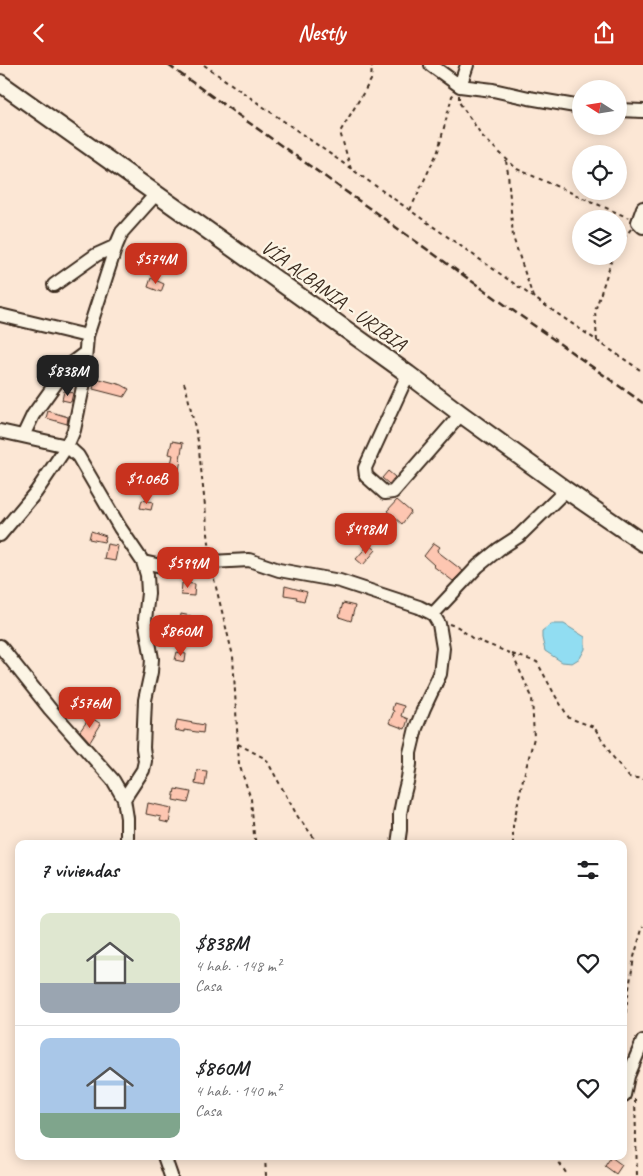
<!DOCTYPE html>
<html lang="es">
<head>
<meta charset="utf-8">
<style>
	:root { --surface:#fff; --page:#f6f6f6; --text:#202124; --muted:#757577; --line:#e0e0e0; --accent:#c8321e }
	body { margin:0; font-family:Caveat,sans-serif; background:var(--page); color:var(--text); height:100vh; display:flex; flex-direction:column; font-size:19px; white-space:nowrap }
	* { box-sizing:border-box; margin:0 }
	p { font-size:16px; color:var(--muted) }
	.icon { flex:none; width:28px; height:28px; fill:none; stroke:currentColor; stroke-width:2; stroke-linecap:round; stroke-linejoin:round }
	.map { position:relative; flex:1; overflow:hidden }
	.sheet { position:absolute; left:15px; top:775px; width:612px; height:320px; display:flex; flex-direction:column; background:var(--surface); border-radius:10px; box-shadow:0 2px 12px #0003 }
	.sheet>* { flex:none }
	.needle { width:32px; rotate:282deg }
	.fabs { position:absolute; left:572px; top:15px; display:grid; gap:10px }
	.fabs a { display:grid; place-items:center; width:55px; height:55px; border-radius:50%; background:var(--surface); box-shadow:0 2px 12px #0003; font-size:25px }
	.price { position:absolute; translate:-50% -42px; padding:0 11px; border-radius:10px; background:var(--accent); color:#fff; font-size:16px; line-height:32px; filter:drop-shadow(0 1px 2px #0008) }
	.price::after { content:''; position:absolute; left:50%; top:30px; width:15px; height:11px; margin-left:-8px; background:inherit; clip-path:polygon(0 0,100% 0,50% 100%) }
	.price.on { background:#222; color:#fff }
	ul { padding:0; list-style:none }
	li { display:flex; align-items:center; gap:15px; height:125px; padding:0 25px }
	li+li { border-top:1px solid var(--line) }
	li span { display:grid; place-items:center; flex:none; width:140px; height:100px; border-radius:10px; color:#555 }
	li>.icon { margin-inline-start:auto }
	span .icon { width:60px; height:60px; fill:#fffc; stroke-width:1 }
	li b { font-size:21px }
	h2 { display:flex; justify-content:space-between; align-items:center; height:60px; padding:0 25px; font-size:21px }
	header { display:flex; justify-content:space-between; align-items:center; height:65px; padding:0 25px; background:var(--accent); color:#fff; font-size:22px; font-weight:700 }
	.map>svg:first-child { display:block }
	.water { fill:#91ddf2; stroke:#6f959d }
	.building { fill:#fdc6b1; stroke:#3b2a1e }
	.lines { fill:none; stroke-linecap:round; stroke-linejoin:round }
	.minor-casing { stroke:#3b2a1e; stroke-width:16 }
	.major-casing { stroke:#3b2a1e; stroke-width:20 }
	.path { stroke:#3b2a1e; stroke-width:2; stroke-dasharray:4 4; stroke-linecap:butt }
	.minor { stroke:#fcf5e5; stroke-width:12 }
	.major { stroke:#fcf5e5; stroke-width:16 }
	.rail { stroke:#3b2a1e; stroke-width:2.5; stroke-dasharray:8 4; stroke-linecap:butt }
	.labels { text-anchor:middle; stroke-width:4.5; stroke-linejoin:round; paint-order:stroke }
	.street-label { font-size:20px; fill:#3b2a1e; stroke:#fcf5e5 }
</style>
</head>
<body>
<header><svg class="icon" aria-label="back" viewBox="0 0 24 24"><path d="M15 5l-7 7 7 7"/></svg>Nestly<svg class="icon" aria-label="share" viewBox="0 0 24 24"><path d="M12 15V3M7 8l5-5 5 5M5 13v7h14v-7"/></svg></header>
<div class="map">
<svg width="643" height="1111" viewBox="0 0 643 1111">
	<rect width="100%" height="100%" fill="#fce7d5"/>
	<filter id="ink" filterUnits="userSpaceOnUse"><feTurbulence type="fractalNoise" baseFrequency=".02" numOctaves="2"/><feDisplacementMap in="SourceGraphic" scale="10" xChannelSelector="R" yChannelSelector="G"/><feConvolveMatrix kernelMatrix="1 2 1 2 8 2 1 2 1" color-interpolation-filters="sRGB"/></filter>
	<g filter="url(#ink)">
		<path class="water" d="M551,559H564L585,572V584L580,593L572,598L562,597L545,586L542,573V566Z"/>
		<path class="building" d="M151,213L164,219L161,227L148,222Z
			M96,313L122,320L129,324L124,332L93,324Z
			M64,326L73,328L71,337L62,335Z
			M48,346L68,352L67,359L46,353Z
			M172,376L183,378L180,394L181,395L179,405L177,404L175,419L167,417L173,390L169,389Z
			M388,406L395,412L389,419L382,413Z
			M142,435L153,437L151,445L140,443Z
			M397,435L411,447L402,459L387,446Z
			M91,466L106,471L104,477L89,474Z
			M434,478L440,482L437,486L463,506L453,516L433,501L434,500L424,491Z
			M107,479L118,481L115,496L104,494Z
			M369,479L376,485L363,500L356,494Z
			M182,518L195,519L194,531L181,530Z
			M285,521L307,527L304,536L296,534L297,532L284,530Z
			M343,538L355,541L351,556L339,552Z
			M181,549L191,551L189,563L179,562Z
			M177,587L186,589L185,597L175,595Z
			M76,624L94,643L87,650L77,640L76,641L67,631Z
			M394,638L404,641L401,651L408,654L405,664L389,658L394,646L392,645Z
			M90,652L101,659L90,677L80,666Z
			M177,655L204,660L203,668L184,665V667L175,665Z
			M197,705L207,706L205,721L195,719Z
			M175,724L191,727L188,738L173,735Z
			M148,738L172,743L169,758L160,756L161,752L146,749Z
			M611,1092L622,1100L616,1109L605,1101Z"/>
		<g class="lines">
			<g class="minor-casing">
				<path id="minor" d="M431,0L460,21L493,25L529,33L581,42
					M460,21L467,0
					M619,45L643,46
					M643,143L638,157L643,162
					M54,220L96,190L116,181
					M0,250L87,271
					M408,309L365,403L366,411L385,428L393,427L461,349
					M0,366L67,381L78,391L120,463L143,497L147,510L148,528L145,555L152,594L151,607L145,635L143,683L145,696L143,705L124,734
					M23,371L33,350L69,300L85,288
					M0,470L36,427L67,381L74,365L83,322L87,271L116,181L122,167L156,129
					M143,497L166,502H182L211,497L249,495L279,505L340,516L419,542L433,549L439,559L443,583L440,609L424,643L416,663L410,688V699L408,713L403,733L400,749V765L398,779
					M433,549L478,501L499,484L519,471L566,425
					M0,581L50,644L113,715L124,734L127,753V779
					M624,1030L628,1011L643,976
					M164,1091L171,1111"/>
			</g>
			<g class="major-casing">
				<path id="major" d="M0,18L224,177L408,309L461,349L566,425L643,478"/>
			</g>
			<path class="path" d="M204,0L533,232L643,307
				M459,30V37L483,72L517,104L629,153
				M506,96L508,108L513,172L533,232
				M351,104L340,67L371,15L372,0
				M410,145L438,86L452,31L454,29
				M619,180L631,164
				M597,276L595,246L613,191
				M184,318L186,323L198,376L210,487
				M212,506L233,591L239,699L251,734L254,770L256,779
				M449,559L458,562L472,573L512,589L532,632L534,673L522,718L513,761V779
				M512,589L537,597L556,632L569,653L594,662L613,692L629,712L643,714
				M238,679L266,694L298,752L319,779
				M624,964L627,936L634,892L643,861
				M635,1034L637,1111
				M265,1091L266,1111
				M555,1091L568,1111"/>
			<use href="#minor" class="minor"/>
			<use href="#major" class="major"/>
			<path class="rail" d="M168,0L643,338"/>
		</g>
	</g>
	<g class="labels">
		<g class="street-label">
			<text transform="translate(334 230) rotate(36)" y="7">VÍA ALBANIA - URIBIA</text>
		</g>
	</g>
</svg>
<div class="fabs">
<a><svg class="needle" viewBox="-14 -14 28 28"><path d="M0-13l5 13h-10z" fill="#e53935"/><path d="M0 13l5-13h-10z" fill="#757577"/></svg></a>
<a><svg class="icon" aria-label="locate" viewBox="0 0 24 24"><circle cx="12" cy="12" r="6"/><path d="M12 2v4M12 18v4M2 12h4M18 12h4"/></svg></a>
<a><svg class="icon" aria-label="layers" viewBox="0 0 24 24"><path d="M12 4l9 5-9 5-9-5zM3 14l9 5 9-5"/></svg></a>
</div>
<b class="price" style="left:156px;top:220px">$574M</b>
<b class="price on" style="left:68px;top:332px">$838M</b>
<b class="price" style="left:147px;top:440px">$1.06B</b>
<b class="price" style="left:366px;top:490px">$498M</b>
<b class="price" style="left:188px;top:524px">$599M</b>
<b class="price" style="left:181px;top:592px">$860M</b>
<b class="price" style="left:90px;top:664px">$576M</b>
<section class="sheet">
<h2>7 viviendas<svg class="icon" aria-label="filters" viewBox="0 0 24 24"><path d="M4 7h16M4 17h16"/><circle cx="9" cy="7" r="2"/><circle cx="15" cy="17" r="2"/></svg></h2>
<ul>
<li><span style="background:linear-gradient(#dfe7d0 70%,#9aa5b1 0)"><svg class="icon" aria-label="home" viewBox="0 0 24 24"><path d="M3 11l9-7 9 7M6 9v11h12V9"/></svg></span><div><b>$838M</b><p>4 hab. · 148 m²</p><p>Casa</p></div><svg class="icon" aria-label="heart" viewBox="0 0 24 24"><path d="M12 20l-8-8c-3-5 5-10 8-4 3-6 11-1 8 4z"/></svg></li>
<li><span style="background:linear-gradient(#a9c7e8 75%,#7fa58c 0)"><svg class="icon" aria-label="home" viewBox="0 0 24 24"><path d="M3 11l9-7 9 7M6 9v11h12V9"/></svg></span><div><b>$860M</b><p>4 hab. · 140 m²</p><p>Casa</p></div><svg class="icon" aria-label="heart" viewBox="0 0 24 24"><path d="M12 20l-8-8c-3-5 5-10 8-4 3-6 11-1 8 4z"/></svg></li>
</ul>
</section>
</div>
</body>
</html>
